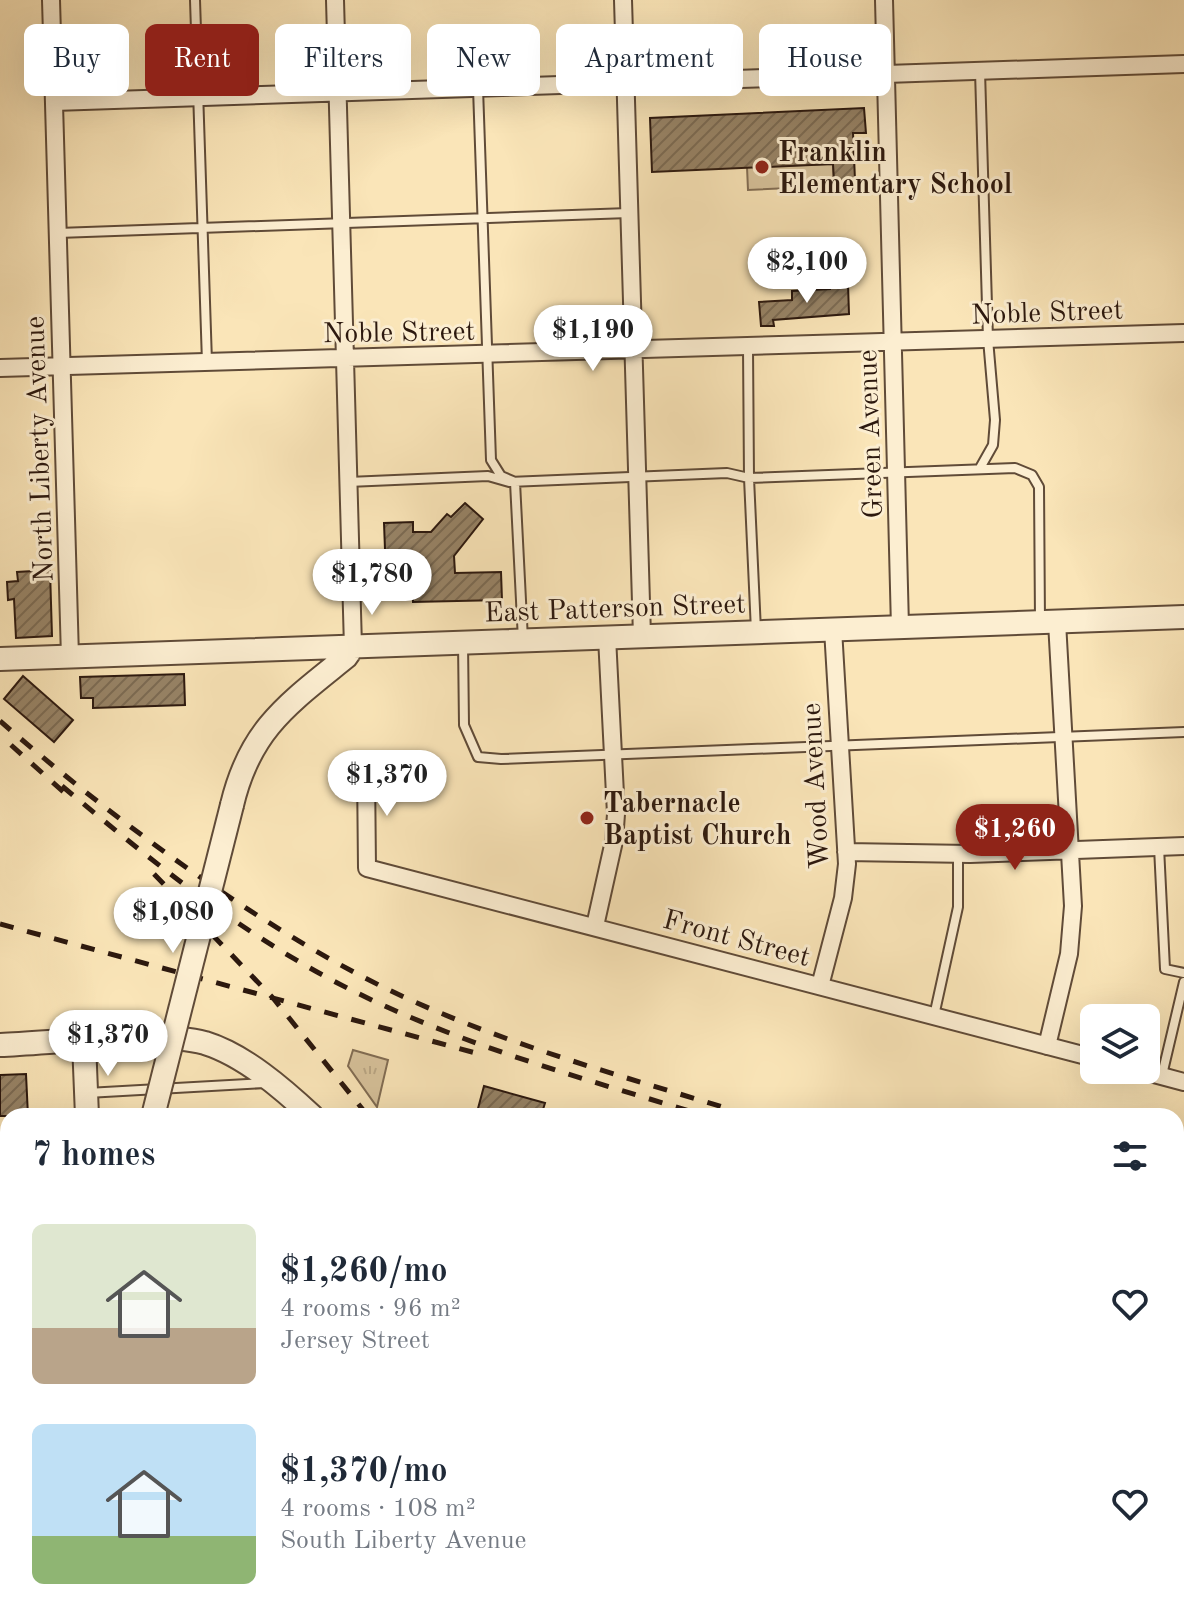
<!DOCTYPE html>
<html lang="en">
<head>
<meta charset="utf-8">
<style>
	:root { --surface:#fff; --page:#f2f2f3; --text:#1f2937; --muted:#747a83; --accent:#8f2418 }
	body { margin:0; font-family:"Old Standard TT",serif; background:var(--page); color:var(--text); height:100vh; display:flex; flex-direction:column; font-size:30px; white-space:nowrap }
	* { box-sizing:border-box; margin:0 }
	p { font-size:26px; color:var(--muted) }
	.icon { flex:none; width:44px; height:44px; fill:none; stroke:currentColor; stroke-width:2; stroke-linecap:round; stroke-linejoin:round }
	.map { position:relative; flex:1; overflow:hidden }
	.sheet { position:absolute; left:0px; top:1108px; width:1184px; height:512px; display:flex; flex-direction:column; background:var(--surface); border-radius:24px 24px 0 0; box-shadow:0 8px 32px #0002 }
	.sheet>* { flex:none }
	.guide { position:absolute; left:24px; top:24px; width:1136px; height:72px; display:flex; gap:16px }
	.controls { position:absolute; left:1080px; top:1004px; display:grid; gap:16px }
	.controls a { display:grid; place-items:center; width:80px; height:80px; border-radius:12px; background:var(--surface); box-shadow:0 8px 32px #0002; font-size:40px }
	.price { position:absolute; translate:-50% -68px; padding:0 18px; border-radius:28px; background:#fff; color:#222; font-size:26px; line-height:52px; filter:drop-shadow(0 2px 4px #0008) }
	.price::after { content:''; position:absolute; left:50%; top:48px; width:24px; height:18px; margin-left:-12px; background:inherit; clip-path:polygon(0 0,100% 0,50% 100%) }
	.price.on { background:var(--accent); color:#fff }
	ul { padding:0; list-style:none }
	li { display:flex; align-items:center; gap:24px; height:200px; padding:0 32px }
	li span { display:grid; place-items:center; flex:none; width:224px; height:160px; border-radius:12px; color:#555 }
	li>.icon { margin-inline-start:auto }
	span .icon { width:96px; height:96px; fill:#fffc; stroke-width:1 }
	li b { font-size:34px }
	h2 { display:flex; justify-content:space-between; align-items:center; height:96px; padding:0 32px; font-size:34px }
	.tag { padding:0 28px; border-radius:12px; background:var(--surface); box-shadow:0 8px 32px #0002; font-size:28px; line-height:72px }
	.tag.on { background:var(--accent); color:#fff }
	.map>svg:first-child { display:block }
	.grass { fill:url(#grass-tufts); stroke:#826d54; stroke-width:2 }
	.park { fill:#d7c29b; stroke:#826d54; stroke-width:2 }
	.building { fill:url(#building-hatch); stroke:#2c180e; stroke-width:2 }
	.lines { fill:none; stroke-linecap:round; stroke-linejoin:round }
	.service-casing { stroke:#604b38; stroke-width:12 }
	.minor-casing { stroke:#604b38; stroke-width:20 }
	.tertiary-casing { stroke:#604b38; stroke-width:26 }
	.service { stroke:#fceed1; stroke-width:8 }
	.minor { stroke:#fceed1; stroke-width:16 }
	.tertiary { stroke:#fceed1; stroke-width:22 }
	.rail { stroke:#2c180e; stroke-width:5; stroke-dasharray:14 14; stroke-linecap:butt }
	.tertiary-bridge-casing { stroke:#604b38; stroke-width:26; stroke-linecap:butt }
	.tertiary-bridge { stroke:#fceed1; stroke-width:22 }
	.poi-dot { fill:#8f2418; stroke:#fceed1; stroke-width:3 }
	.labels { text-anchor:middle; stroke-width:6; stroke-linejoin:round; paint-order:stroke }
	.poi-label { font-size:28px; font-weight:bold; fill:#2c180e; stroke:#fceed1; text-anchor:start }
	.street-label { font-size:28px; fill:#2c180e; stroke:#fceed1 }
</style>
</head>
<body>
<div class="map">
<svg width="1184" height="1620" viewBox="0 0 1184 1620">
	<defs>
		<pattern id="grass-tufts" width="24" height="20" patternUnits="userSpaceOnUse" patternTransform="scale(2)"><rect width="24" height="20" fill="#d7c29b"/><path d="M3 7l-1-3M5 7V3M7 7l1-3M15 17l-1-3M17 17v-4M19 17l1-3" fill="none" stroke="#b9a684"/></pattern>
		<pattern id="building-hatch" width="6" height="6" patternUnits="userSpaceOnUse" patternTransform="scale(2)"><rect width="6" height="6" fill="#978366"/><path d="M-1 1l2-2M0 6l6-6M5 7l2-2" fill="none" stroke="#7b6a52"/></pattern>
	</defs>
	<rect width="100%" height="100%" fill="#fae5b8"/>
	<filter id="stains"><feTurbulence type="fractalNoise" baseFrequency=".0025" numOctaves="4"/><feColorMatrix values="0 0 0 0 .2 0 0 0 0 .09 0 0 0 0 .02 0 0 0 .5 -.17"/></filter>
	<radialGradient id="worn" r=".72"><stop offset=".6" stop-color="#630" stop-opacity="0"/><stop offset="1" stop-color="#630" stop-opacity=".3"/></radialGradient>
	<path class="grass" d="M353,1050L388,1060L377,1107L348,1066Z"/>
	<path class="park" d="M833,164L834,186L748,190L747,167Z"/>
	<path class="building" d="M864,108L866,133H853L855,180L834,181L833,164L652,172L650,118Z
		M830,284H848L849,314L773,320L774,326H761L759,302L792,300V291L830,289Z
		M465,503L483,519L454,556L455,573L501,572L502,600L413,602V589L398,575L386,576L384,523L413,522V532H431L447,514L451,517Z
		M50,570L52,636L16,638L14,599L8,600L7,582L18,581L17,572Z
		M184,674L185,705L93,708V698H81L80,677Z
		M23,676L73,720L54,742L4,699Z
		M26,1074L28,1116H0V1075Z
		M484,1086L545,1103L541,1116H476Z"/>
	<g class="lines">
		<g class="service-casing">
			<path id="service" d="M195,0L207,362
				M478,88L491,460L501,476L515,482L523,640
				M58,233L629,213
				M748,348L749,478L756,631
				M980,468L993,445L995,420L988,339L980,71
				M348,482L488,476L509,482L727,473L749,478L1015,468L1032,475L1039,487L1040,621
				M463,643L464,725L478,757L501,759L1184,732
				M1159,847L1165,969L1184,973
				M934,1016L958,907V854
				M1162,1075L1184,982
				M87,1093L265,1083
				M410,1116H416
				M0,1159H8
				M0,1380H8
				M0,1525L3,1620
				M211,1612V1620"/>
		</g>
		<g class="minor-casing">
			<path id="minor" d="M51,0L70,657
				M335,0L353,647
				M623,0L642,636
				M884,0L900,627
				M54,102L1184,64
				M0,368L1184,333
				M366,769L367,868L1094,1058
				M846,852L970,854L1184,846
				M595,926L614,841L616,814L607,637
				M820,986L843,898L847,864L833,629
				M1047,1046L1069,954L1073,906L1057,622
				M1139,1070L1184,1082
				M0,1268H8
				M0,1498H8
				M387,1612L388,1620"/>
		</g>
		<g class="tertiary-casing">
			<path id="tertiary" d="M0,659L1184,617
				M232,805C250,729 288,704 346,657L353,647
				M84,1042L87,1116
				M0,1045C54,1043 157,1030 205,1043C244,1055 283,1089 312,1116
				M104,1612V1620"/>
		</g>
		<use href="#service" class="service"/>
		<use href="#minor" class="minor"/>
		<use href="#tertiary" class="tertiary"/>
		<path class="rail" d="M0,721C112,818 254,924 387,989C503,1045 630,1078 752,1116
			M11,745L68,796
			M62,786C141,852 220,917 310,968C433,1038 572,1075 706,1116
			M154,874L273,998L368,1116
			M0,924L483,1055
			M1176,1233L1184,1235
			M732,1612L738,1620"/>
		<g class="tertiary-bridge-casing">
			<path id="tertiary-bridge" d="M153,1116L232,805"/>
		</g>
		<use href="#tertiary-bridge" class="tertiary-bridge"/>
	</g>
	<g class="poi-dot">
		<circle cx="762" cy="167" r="8"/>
		<circle cx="587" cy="818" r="8"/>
	</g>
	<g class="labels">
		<g class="poi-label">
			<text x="778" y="161">Franklin<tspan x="778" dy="32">Elementary School</tspan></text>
			<text x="603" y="812">Tabernacle<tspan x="603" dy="32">Baptist Church</tspan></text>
		</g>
		<g class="street-label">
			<text transform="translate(1047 311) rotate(-2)" y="10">Noble Street</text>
			<text transform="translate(399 331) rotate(-1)" y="10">Noble Street</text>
			<text transform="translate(869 434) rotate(-92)" y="10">Green Avenue</text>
			<text transform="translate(38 449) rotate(-92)" y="10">North Liberty Avenue</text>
			<text transform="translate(615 607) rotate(-2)" y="10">East Patterson Street</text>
			<text transform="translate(814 786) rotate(-93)" y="10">Wood Avenue</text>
			<text transform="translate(737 937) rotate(15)" y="10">Front Street</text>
		</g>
	</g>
	<rect width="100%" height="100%" filter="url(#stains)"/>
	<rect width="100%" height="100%" fill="url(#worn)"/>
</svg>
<div class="controls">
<a><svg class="icon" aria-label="layers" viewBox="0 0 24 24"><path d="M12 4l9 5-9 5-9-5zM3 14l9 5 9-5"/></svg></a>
</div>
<b class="price" style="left:807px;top:305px">$2,100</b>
<b class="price" style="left:593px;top:373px">$1,190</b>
<b class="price" style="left:372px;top:617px">$1,780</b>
<b class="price" style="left:387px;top:818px">$1,370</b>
<b class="price on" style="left:1015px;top:872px">$1,260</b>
<b class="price" style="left:173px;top:955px">$1,080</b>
<b class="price" style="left:108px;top:1078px">$1,370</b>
<div class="guide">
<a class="tag">Buy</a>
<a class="tag on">Rent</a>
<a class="tag">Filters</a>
<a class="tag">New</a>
<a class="tag">Apartment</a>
<a class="tag">House</a>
</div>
<section class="sheet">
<h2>7 homes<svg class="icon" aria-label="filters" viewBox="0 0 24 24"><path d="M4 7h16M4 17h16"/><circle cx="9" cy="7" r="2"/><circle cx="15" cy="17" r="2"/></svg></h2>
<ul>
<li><span style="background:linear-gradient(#dfe7d0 65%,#b9a48a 0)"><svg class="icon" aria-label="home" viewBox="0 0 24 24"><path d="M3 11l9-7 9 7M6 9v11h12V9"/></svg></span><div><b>$1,260/mo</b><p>4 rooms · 96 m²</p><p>Jersey Street</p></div><svg class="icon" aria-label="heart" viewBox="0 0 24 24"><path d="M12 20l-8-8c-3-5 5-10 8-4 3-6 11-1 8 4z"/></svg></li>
<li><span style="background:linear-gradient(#bfe0f5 70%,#8fb573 0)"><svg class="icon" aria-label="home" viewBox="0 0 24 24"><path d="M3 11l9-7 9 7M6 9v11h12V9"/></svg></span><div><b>$1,370/mo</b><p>4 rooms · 108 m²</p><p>South Liberty Avenue</p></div><svg class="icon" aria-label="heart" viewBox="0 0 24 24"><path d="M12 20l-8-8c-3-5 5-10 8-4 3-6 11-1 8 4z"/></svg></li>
</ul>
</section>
</div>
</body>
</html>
